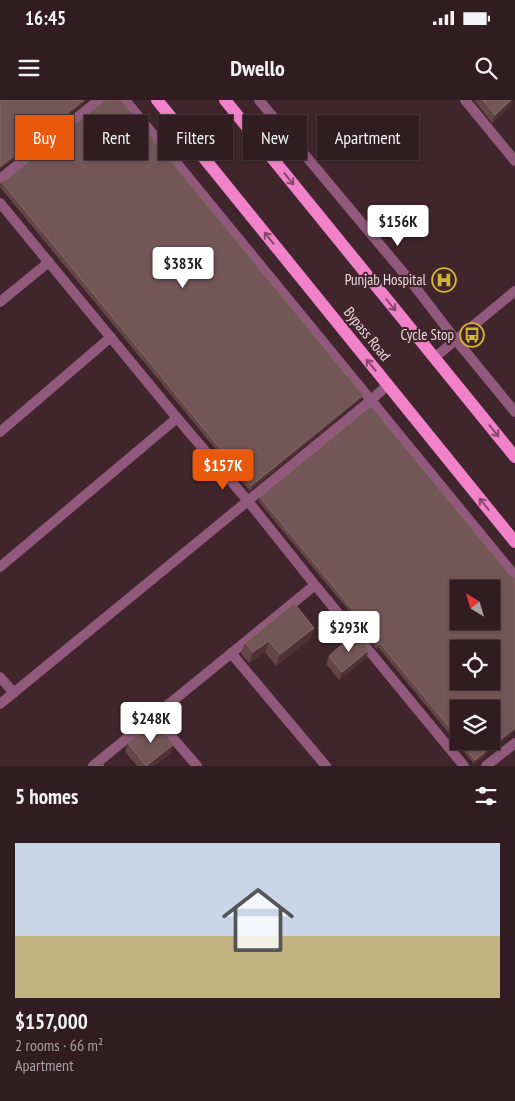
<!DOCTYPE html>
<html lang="en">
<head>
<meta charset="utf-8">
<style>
	:root { --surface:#311c22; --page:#39252a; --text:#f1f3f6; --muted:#a8a1a5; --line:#4c3a40; --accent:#ea580c }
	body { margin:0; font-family:"PT Sans Narrow",sans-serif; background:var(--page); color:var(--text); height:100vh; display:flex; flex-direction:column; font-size:19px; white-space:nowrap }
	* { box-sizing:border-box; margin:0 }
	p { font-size:16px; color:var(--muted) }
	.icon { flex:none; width:28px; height:28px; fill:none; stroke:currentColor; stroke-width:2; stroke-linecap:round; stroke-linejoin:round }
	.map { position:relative; height:666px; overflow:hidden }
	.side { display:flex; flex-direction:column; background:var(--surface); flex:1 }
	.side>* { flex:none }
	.banner { position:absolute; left:15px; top:15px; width:485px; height:45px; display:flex; gap:10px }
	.needle { width:32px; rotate:322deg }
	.tools { position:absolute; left:450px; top:480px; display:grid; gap:10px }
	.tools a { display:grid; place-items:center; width:50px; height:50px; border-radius:0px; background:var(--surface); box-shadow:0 1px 4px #0004,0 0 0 1px var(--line); font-size:25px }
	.price { position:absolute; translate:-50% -42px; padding:0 11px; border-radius:5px; background:#fff; color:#222; font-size:16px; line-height:32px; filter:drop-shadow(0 1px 2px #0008) }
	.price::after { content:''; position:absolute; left:50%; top:30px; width:15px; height:11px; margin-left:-8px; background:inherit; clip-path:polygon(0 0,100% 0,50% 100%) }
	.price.selected { background:var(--accent); color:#fff }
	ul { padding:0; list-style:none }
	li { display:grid; align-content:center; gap:10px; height:265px; padding:0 15px }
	li span { display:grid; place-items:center; height:155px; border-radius:0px; color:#555 }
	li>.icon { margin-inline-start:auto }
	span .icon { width:90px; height:90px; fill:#fffc; stroke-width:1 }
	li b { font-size:21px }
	h2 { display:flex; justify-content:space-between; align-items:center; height:60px; padding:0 15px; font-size:21px }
	.tag { padding:0 18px; border-radius:0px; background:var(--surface); box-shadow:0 1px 4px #0004,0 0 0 1px var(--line); font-size:18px; line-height:45px }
	.tag.selected { background:var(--accent); color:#fff }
	.status { display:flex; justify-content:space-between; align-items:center; height:35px; padding:0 25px; background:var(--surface); direction:ltr }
	.status svg { height:14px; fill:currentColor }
	header { display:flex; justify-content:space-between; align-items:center; height:65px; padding:0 15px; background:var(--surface); font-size:22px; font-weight:700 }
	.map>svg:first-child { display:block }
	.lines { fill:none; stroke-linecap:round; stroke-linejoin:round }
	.street { stroke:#915a7c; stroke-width:10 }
	.primary { stroke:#f181c8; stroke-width:12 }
	.wall { fill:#644646; fill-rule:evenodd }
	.shaded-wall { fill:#503235 }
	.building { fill:#735656; stroke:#866a6b; fill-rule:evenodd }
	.oneway { stroke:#874a6b }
	.labels { text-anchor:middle; stroke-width:4.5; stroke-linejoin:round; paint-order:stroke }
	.poi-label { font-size:15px; fill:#ebd7dc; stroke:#41252d; text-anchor:end }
	.street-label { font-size:15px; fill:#ebd7dc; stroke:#41252d }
</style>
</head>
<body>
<div class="status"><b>16:45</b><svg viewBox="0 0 49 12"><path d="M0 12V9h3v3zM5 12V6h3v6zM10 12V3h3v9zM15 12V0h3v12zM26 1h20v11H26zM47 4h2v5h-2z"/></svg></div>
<header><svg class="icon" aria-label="menu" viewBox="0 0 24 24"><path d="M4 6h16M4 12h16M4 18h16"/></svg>Dwello<svg class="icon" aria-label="search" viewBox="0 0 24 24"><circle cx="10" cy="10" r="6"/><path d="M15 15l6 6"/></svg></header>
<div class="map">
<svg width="515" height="666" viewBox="0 0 515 666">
	<rect width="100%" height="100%" fill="#41252d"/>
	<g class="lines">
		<path class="street" d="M125,0L515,476
			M259,0L412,183L456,240L515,312
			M465,0L515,61
			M0,79L99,0
			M0,103L177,318L248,401L315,485L464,666
			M0,202L49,162
			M434,258L515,191
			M0,332L111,237
			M0,467L177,318
			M231,553L326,666
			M0,577L14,593
			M0,604L371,300L388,285
			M154,616L197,666
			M93,666L315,485
			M486,666L515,643"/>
		<path class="primary" d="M157,0L515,442
			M225,0L515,357"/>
	</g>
	<path class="wall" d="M474,0H512L510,6L492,23Z
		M105,1L361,299L250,391L0,87L1,81L6,80Z
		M260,397L511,476L515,478V631L474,664L378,547L376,549L363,532L364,529L258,401ZM459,609L491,641H459Z
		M314,528L310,539L276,566L265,552L249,563L241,554L245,543Z
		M329,556L366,558L339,580L326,564Z
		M128,643L171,653L154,666H137L125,652Z"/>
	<path class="shaded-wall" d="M84,0H88L0,70V67Z
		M511,0H512L510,6L492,23L495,15Z
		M363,295L361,299L250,391L251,386Z
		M314,528L310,539L276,566L280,554Z
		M269,541L265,552L249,563L253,552Z
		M369,550L366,558L339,580L342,572Z
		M515,628V631L474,664L475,660Z
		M174,644L171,653L154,666H147Z"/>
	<path class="building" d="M0,0H84L0,67Z
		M105,0H121L363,295L251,386L1,81L6,80Z
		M483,0H511L495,15Z
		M371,306L511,476L515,478V628L475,660L460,641H491V609H459V639L380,543L378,545L364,528L366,526L260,397ZM459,489H491V521H459ZM459,549H491V581H459Z
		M294,503L314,528L280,554L269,541L253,552L245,543Z
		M355,533L369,550L342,572L329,556Z
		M154,621L174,644L146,666L128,643Z
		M101,662L104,666H97Z"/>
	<defs><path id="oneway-shaft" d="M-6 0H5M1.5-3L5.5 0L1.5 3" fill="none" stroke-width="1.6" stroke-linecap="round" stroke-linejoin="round" transform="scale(1.25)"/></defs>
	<g class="oneway">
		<use href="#oneway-shaft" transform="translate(289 79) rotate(51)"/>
		<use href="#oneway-shaft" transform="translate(269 138) rotate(-129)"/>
		<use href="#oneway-shaft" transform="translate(391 205) rotate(51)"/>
		<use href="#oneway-shaft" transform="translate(371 265) rotate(-129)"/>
		<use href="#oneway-shaft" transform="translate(494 331) rotate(51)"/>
		<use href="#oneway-shaft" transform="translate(484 404) rotate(-129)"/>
	</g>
	<defs>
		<g id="hospital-ring" transform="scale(1.25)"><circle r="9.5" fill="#41252d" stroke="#d5b535" stroke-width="1.5"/><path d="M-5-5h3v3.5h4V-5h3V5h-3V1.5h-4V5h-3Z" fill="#d5b535"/></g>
		<g id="bus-ring" transform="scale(1.25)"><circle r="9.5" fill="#41252d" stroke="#d5b535" stroke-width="1.5"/><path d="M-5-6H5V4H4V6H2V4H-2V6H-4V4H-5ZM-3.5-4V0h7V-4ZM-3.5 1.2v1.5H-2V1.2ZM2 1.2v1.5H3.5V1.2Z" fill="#d5b535"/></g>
	</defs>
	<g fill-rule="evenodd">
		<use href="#hospital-ring" x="444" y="180"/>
		<use href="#bus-ring" x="472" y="235"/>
	</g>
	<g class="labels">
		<g class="poi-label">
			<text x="426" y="185">Punjab Hospital</text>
			<text x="454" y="240">Cycle Stop</text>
		</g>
		<g class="street-label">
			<text transform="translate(367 234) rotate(51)" y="5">Bypass Road</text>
		</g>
	</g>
</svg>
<div class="tools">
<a><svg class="needle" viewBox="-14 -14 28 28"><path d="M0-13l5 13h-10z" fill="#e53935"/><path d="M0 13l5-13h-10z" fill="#a8a1a5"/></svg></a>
<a><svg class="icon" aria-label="locate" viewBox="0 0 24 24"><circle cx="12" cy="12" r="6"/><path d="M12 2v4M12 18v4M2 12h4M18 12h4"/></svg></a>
<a><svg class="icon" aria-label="layers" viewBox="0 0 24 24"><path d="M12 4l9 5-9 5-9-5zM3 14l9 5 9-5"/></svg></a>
</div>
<b class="price" style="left:398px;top:147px">$156K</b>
<b class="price" style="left:183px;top:189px">$383K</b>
<b class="price selected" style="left:223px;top:391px">$157K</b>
<b class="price" style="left:349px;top:553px">$293K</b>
<b class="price" style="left:151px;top:644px">$248K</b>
<div class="banner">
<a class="tag selected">Buy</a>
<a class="tag">Rent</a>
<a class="tag">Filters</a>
<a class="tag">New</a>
<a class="tag">Apartment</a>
</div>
</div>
<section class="side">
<h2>5 homes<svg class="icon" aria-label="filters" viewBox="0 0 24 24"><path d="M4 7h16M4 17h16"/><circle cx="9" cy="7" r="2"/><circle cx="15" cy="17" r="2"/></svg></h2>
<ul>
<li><span style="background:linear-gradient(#c9d6e8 60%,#c2b280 0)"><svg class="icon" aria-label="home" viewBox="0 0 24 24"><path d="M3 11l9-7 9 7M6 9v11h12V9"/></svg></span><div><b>$157,000</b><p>2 rooms · 66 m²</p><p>Apartment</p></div></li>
</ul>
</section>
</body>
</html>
